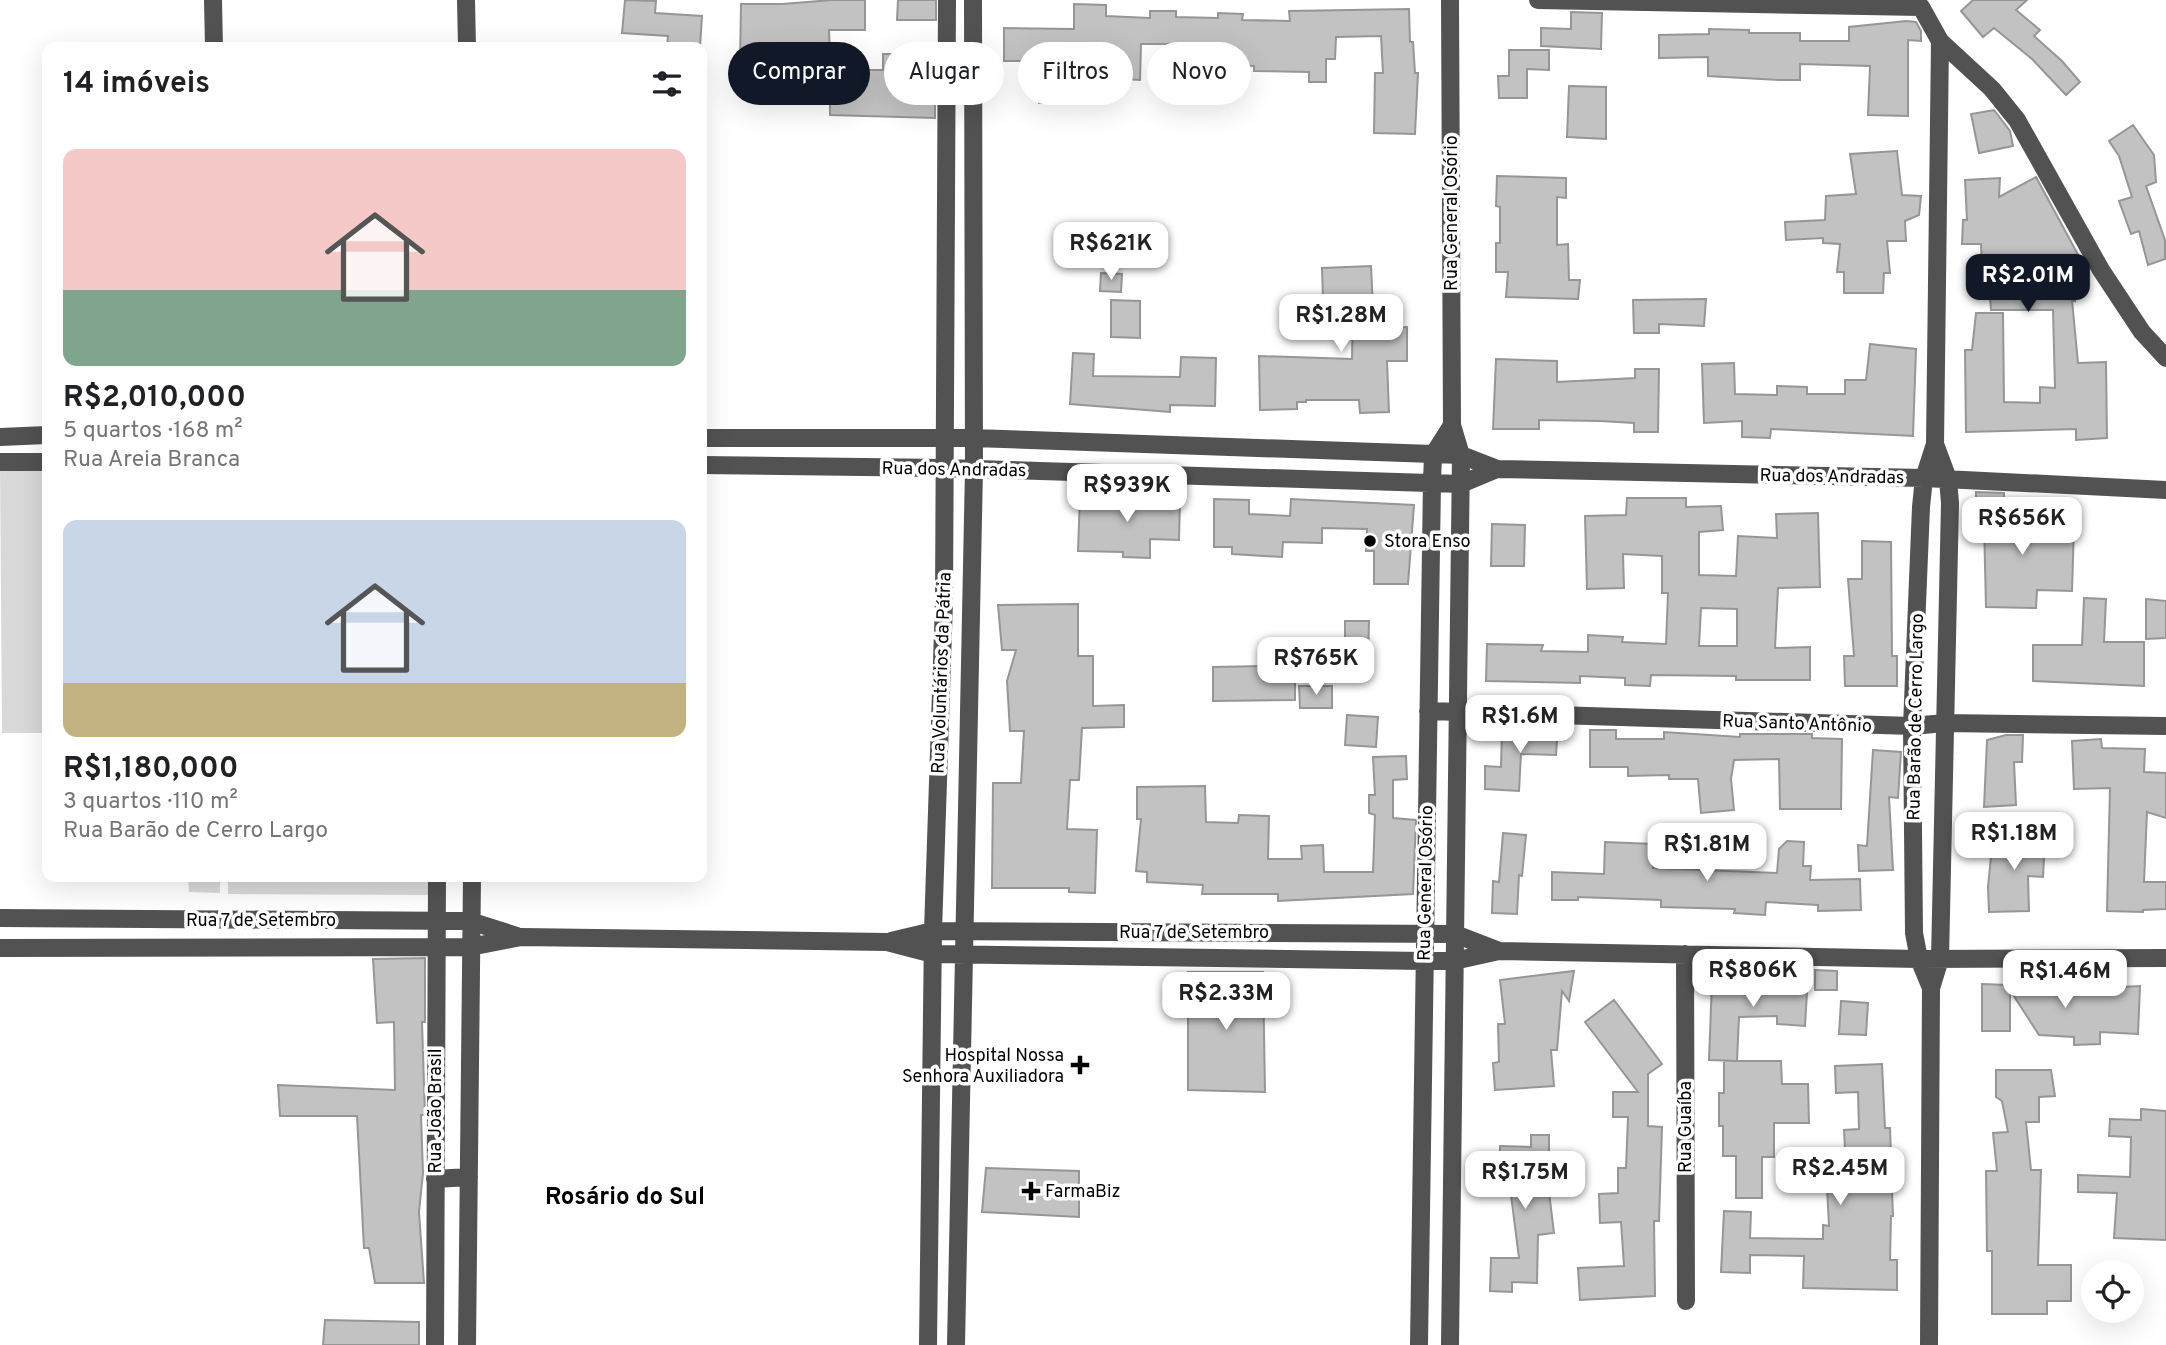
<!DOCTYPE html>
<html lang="pt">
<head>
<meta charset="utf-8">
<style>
	:root { --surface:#fff; --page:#f6f6f6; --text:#202124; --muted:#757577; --accent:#111827 }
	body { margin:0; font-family:Overpass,sans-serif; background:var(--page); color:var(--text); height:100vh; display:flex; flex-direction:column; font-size:26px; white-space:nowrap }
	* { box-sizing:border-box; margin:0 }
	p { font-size:23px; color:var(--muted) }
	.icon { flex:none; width:38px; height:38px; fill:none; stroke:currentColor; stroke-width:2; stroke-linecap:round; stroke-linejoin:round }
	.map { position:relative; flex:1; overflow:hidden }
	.side { position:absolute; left:42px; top:42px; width:665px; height:840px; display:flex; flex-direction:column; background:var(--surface); border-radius:14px; box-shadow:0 7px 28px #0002 }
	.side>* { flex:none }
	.guide { position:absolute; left:728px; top:42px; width:665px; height:63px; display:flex; gap:14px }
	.buttons { position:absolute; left:2081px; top:1260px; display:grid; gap:14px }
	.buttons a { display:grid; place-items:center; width:63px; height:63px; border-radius:50%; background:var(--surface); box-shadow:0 7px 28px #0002; font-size:35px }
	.price { position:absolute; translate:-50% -60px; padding:0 16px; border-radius:14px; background:#fff; color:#222; font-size:23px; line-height:46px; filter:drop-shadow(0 2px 4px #0008) }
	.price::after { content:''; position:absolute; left:50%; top:42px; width:21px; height:16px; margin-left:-10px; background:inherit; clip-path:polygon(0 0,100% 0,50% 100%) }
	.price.selected { background:var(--accent); color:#fff }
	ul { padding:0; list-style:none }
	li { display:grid; align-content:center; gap:14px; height:371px; padding:0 21px }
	li span { display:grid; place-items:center; height:217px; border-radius:14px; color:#555 }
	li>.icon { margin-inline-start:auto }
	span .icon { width:126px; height:126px; fill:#fffc; stroke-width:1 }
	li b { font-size:30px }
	h2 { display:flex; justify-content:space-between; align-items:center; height:84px; padding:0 21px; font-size:30px }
	.pill { padding:0 24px; border-radius:32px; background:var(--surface); box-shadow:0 7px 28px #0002; font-size:24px; line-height:63px }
	.pill.selected { background:var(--accent); color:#fff }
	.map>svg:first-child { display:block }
	.green { fill:#d9d9d9 }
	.building { fill:#c2c2c2; stroke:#969696; stroke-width:2; fill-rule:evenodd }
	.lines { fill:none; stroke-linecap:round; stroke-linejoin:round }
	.minor { stroke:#525252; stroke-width:18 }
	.poi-dot { fill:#000; stroke:#fff; stroke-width:2.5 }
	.labels { text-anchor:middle; stroke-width:7; stroke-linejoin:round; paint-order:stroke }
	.street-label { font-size:18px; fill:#000; stroke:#fff }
	.poi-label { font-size:18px; fill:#000; stroke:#fff; text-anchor:start }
	.district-label { font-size:24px; font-weight:bold; fill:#000; stroke:#fff }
</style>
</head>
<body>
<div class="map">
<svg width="2166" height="1345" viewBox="0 0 2166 1345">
	<rect width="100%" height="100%" fill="#fff"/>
	<path class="green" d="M0,462L47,463V733H2Z
		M188,877H220V893L189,892Z
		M228,877H428V895L228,894Z"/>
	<path class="building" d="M625,0L656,1L655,13L702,16L700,47H667L668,36L622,33Z
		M832,0H865V30H829L830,53L774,54L773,67L740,66L741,4H782Z
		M898,0H936V20H897Z
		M1973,0H2027L2016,10L2040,30L2034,36L2062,61L2080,82L2066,95L2032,59L1994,28L1983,37L1961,11Z
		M1074,4L1106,5V16L1150,18V11H1176V17L1218,18V13L1243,14L1242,20L1290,21L1289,11L1409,9L1410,42H1413L1415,73H1418L1415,134L1374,133L1375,73H1383L1381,36L1336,37L1335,59H1326V82H1309V72L1254,71V66L1181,63V44H1141L1140,80L1108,78L1109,66L1072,65L1073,102L1039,103L1037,61H1004V28L1074,29Z
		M1571,12L1602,13L1601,49L1541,46V28L1571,29Z
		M1906,21L1916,22L1921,31V41L1908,40V116L1868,115L1870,66L1800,64V80H1779L1708,76V57L1659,58V35L1709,34V29L1749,30V33H1800V41H1849V27Z
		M1509,50H1549V70L1527,69V98H1499L1498,76H1509Z
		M883,54H926L925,98H935V118L830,115V70H883Z
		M1569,86L1606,87V139L1567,137Z
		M1994,110L2010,131L2013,146L1979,153L1971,114Z
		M2133,125L2154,155L2156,182L2146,186L2165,240V259L2148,265L2139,231L2131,234L2119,201L2132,197L2119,156L2109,141Z
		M1897,151L1902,195L1921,196L1919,215L1905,221L1906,241H1887L1890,273H1884L1883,293H1844V272H1837L1840,244L1823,243V238L1786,240L1785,222L1825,220L1826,196L1856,194L1850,154Z
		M1497,176L1566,178V198L1557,197V245L1568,244L1569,280H1580L1578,299L1506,297L1508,272H1496V243H1500V207L1496,206Z
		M2036,177L2088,273H2075V301L2072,300L2078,363L2106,362L2107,438L2076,440V429L1966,432L1965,350H1972L1976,313H2003L2004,402L2040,403V387L2055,388L2053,310H1991L1988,269H1982L1981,244H1962L1963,220H1967L1965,180L2000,178L1999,197Z
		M1371,266L1373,307L1393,308V328L1407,327V361H1387L1389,412L1360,413L1359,400H1306V402H1297V409L1260,410L1259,356L1352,359L1353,298L1323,299L1322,268Z
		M1101,273L1122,274L1121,292L1100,291Z
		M1706,299L1704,326L1659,324V333H1634L1633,300Z
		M1111,300L1140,301V338L1111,337Z
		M1870,344L1916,349L1913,436L1771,429L1770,438L1742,437V421L1704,423L1702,364L1734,363L1735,394L1777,395V386L1807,387V394H1845V380H1866Z
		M1073,353L1094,354L1093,376L1180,377L1181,357L1216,358L1215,406L1170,405V412L1070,404Z
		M1496,359L1557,361V382L1635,378V369H1659L1658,432H1634V423L1600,421L1539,420V429H1493Z
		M1976,492L2004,493L2003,524L2074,526L2072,591L2037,590L2036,608L1986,607L1984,522H1976Z
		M1080,496L1180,499L1179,540L1150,539V558L1123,557V552L1078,551Z
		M1627,498H1686V507L1721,506L1723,530L1699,532V575L1736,576L1738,536L1777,538L1776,514L1818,513L1820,587L1778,588L1775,648L1810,647V680H1736V676L1651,675L1650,686L1625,685V678L1580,676V683L1486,681L1487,644L1543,645L1541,651L1588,652V635L1623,637L1622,642L1666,644L1668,593H1662V556L1623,554L1624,588L1587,589L1585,516L1626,515ZM1701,608L1737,609V646H1699Z
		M1214,499L1249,500V514L1290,516L1291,499L1414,505L1408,584H1374V551H1366L1367,529L1322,528V543L1283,542L1282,557L1232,554V547H1214Z
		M1492,524L1525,525L1524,566H1491Z
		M1862,541L1891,542L1892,656H1897V686H1845L1844,656H1854L1848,579H1862Z
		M2084,598L2106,599L2104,642H2144V686L2033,681V645H2082Z
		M2146,599L2166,601V638L2146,639Z
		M1078,604V656H1093V706L1124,705V727L1082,728L1079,780H1070L1067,829L1097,830L1095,893L1069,892V888H992L993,783H1021L1024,731H1010L1007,681L1016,650H1002L998,605Z
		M1345,621H1369L1368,660H1345Z
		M1264,666V681H1295V700L1213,701V667Z
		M1299,686H1332V708H1300Z
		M1347,715L1378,717L1376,747L1345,745Z
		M1529,725L1558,726L1556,755L1521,754L1519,791L1485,789V766L1501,767L1502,730L1529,731Z
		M1590,730H1616V739H1664V732L1740,737V734H1812V738L1842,739L1841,809H1780L1779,759L1734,760L1731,779L1734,810L1701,813L1698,779H1669V775L1628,776V767H1590Z
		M2006,735H2023L2022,762H2014L2016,805L1984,807L1987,740Z
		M2101,739L2102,748L2145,749L2144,772L2166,773V818L2147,812L2144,882H2166V909L2143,910V912L2107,911L2110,788L2074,789L2072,741Z
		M1873,750L1901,752L1898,798L1889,797L1893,870L1859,871L1858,845L1867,846Z
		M1406,756L1407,779L1393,780V818L1416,820L1413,894L1278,901V894H1202L1203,885L1147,882V872L1136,871L1141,819H1137V787L1205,786L1206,822L1238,823L1239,815L1269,816L1268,859H1302L1301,846L1323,845L1324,872H1373L1375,815L1369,813V795H1375L1373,757Z
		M1503,833L1526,835L1522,876L1519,875L1517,914L1492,913L1493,881L1499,882Z
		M1993,836L2045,839L2043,877L2028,876L2029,911L1989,912L1988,887Z
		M1787,841L1804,842L1803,866H1811L1810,880L1860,879L1861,910L1818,911V905L1766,902L1765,915L1734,913L1735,909L1661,907V900L1578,897V900H1552V872L1604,874L1605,842L1654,844L1653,868L1777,873L1779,849Z
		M425,958V1022H422L425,1115H421L423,1173L419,1212L424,1283H375L369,1248H364L357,1116H280L278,1085L395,1090L394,1022L377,1023L373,959Z
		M1815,970L1837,971V990H1815Z
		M1574,971L1569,1001L1562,991L1557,1050H1551L1554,1086L1495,1090L1493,1063L1499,1062L1498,1024H1505L1500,980Z
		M1188,972H1263L1265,1092L1188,1090Z
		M1780,973L1808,975L1805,1026L1777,1024V1016L1739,1017L1737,1061L1709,1060L1712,981L1779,982Z
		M1982,984L2062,987V990L2140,986L2138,1034L2100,1032V1044L2074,1045V1037L2039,1035L2010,990V1031H1982Z
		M1614,1000L1662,1064L1648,1074V1126L1662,1127L1659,1221H1654L1655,1296L1580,1300L1578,1268L1624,1266L1621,1222L1600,1223L1599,1194L1618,1193V1168H1626L1628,1117H1613V1092H1638L1585,1022Z
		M1841,1001L1868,1003L1866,1035L1839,1034Z
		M1724,1061H1781L1782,1084H1808L1809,1123H1774V1157H1762V1198H1736V1156H1723V1126H1719V1093H1724Z
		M1882,1064L1885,1128H1890L1891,1156L1890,1191H1892L1893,1216H1891L1890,1260H1897V1290L1803,1288L1804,1256L1750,1255V1273L1721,1272L1724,1211L1751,1212L1750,1238L1823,1239V1225L1829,1226L1827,1187L1847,1186L1844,1130L1859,1129L1858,1092L1836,1093L1835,1066Z
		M1996,1070H2051L2055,1096L2039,1097V1122H2026L2031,1170H2041L2038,1265H2071V1301H2047V1314H1992V1251H1987L1986,1171H1997L1993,1133L2008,1132L2002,1101L1996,1097Z
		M2141,1109L2166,1111V1240L2114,1238L2117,1193L2078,1192V1175L2130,1177L2131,1137L2109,1136L2110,1119L2141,1120Z
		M1531,1135H1549V1192L1554,1233L1538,1235L1537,1283L1512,1282V1292L1490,1291L1491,1258H1519L1509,1179H1500V1146L1531,1147Z
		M986,1168L1079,1171V1217L982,1212Z
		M325,1320L419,1322V1345H323Z"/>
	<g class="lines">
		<path class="minor" d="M213,0L214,47
			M466,0L467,47
			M1450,0L1452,425L1461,455L1450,1345
			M1538,0L1921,7
			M1912,0L1921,7L1940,41L1992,89L2017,120L2101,270L2142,332L2166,358
			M0,437L47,435
			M702,438H974L1461,455L1497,469L1924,478L2166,490
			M0,462H47
			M702,465L944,468L1461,484L1497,469
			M1428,711L1912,726L1945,723L2166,726
			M0,918L470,921L517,936
			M891,941L933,931L1455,934L1499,951
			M0,948L470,947L521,937L887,942L933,954L1424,961H1454L1499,951L1919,959L2166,958
			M1685,954L1686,1301
			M1931,988L1919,959L1914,933L1912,726L1921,507L1924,478L1935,444L1940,41
			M435,1179L469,1177
			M435,1345L437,877
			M467,1345L472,877
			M928,1345L933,931L944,602L947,0
			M956,1345L974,469L973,0
			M1419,1345L1432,482L1433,455L1452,425
			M1929,1345L1931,988L1940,959L1950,503L1948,479L1935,444"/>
	</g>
	<g class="poi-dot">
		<circle cx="1370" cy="541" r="7"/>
		<path d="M1076.5 1054.5h7v7h7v7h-7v7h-7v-7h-7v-7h7z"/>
		<path d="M1027.5 1180.5h7v7h7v7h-7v7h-7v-7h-7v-7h7z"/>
	</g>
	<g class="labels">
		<g class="street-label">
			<text transform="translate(1451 213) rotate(-90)" y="6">Rua General Osório</text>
			<text transform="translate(954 469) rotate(1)" y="6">Rua dos Andradas</text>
			<text transform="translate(1832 476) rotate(1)" y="6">Rua dos Andradas</text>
			<text transform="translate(941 673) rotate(-88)" y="6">Rua Voluntários da Pátria</text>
			<text transform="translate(1915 717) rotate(-89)" y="6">Rua Barão de Cerro Largo</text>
			<text transform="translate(1797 723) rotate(2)" y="6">Rua Santo Antônio</text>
			<text transform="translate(1425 883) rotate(-89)" y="6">Rua General Osório</text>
			<text x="261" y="926">Rua 7 de Setembro</text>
			<text x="1194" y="938">Rua 7 de Setembro</text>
			<text transform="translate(435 1111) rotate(-90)" y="6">Rua João Brasil</text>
			<text transform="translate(1685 1127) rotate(-90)" y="6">Rua Guaíba</text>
		</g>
		<g class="poi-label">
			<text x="1384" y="547">Stora Enso</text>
			<text x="1064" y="1061" text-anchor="end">Hospital Nossa<tspan x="1064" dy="21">Senhora Auxiliadora</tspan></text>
			<text x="1045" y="1197">FarmaBiz</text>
		</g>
		<g class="district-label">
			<text x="625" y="1204">Rosário do Sul</text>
		</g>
	</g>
</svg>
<div class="buttons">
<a><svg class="icon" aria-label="locate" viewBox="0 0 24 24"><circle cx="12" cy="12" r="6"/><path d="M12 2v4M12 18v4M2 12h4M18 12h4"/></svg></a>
</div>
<b class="price" style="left:1111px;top:282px">R$621K</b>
<b class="price selected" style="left:2028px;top:314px">R$2.01M</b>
<b class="price" style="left:1341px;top:354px">R$1.28M</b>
<b class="price" style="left:1127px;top:524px">R$939K</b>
<b class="price" style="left:2022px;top:557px">R$656K</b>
<b class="price" style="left:1316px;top:697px">R$765K</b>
<b class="price" style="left:1520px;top:755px">R$1.6M</b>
<b class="price" style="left:2014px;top:872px">R$1.18M</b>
<b class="price" style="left:1707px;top:883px">R$1.81M</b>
<b class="price" style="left:1753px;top:1009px">R$806K</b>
<b class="price" style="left:2065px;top:1010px">R$1.46M</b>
<b class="price" style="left:1226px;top:1032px">R$2.33M</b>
<b class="price" style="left:1840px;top:1207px">R$2.45M</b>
<b class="price" style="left:1525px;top:1211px">R$1.75M</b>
<div class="guide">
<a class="pill selected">Comprar</a>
<a class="pill">Alugar</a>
<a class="pill">Filtros</a>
<a class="pill">Novo</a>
</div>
<section class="side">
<h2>14 imóveis<svg class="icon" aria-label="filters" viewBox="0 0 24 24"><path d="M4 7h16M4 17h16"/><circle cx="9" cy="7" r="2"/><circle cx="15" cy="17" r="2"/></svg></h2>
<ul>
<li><span style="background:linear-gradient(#f6c9c9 65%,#7fa58c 0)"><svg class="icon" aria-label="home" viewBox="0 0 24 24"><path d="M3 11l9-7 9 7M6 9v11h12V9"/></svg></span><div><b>R$2,010,000</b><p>5 quartos · 168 m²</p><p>Rua Areia Branca</p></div></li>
<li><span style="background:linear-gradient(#c9d6e8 75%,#c2b280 0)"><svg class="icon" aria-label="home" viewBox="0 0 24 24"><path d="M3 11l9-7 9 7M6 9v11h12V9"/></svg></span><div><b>R$1,180,000</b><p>3 quartos · 110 m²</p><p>Rua Barão de Cerro Largo</p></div></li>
</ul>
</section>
</div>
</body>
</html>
